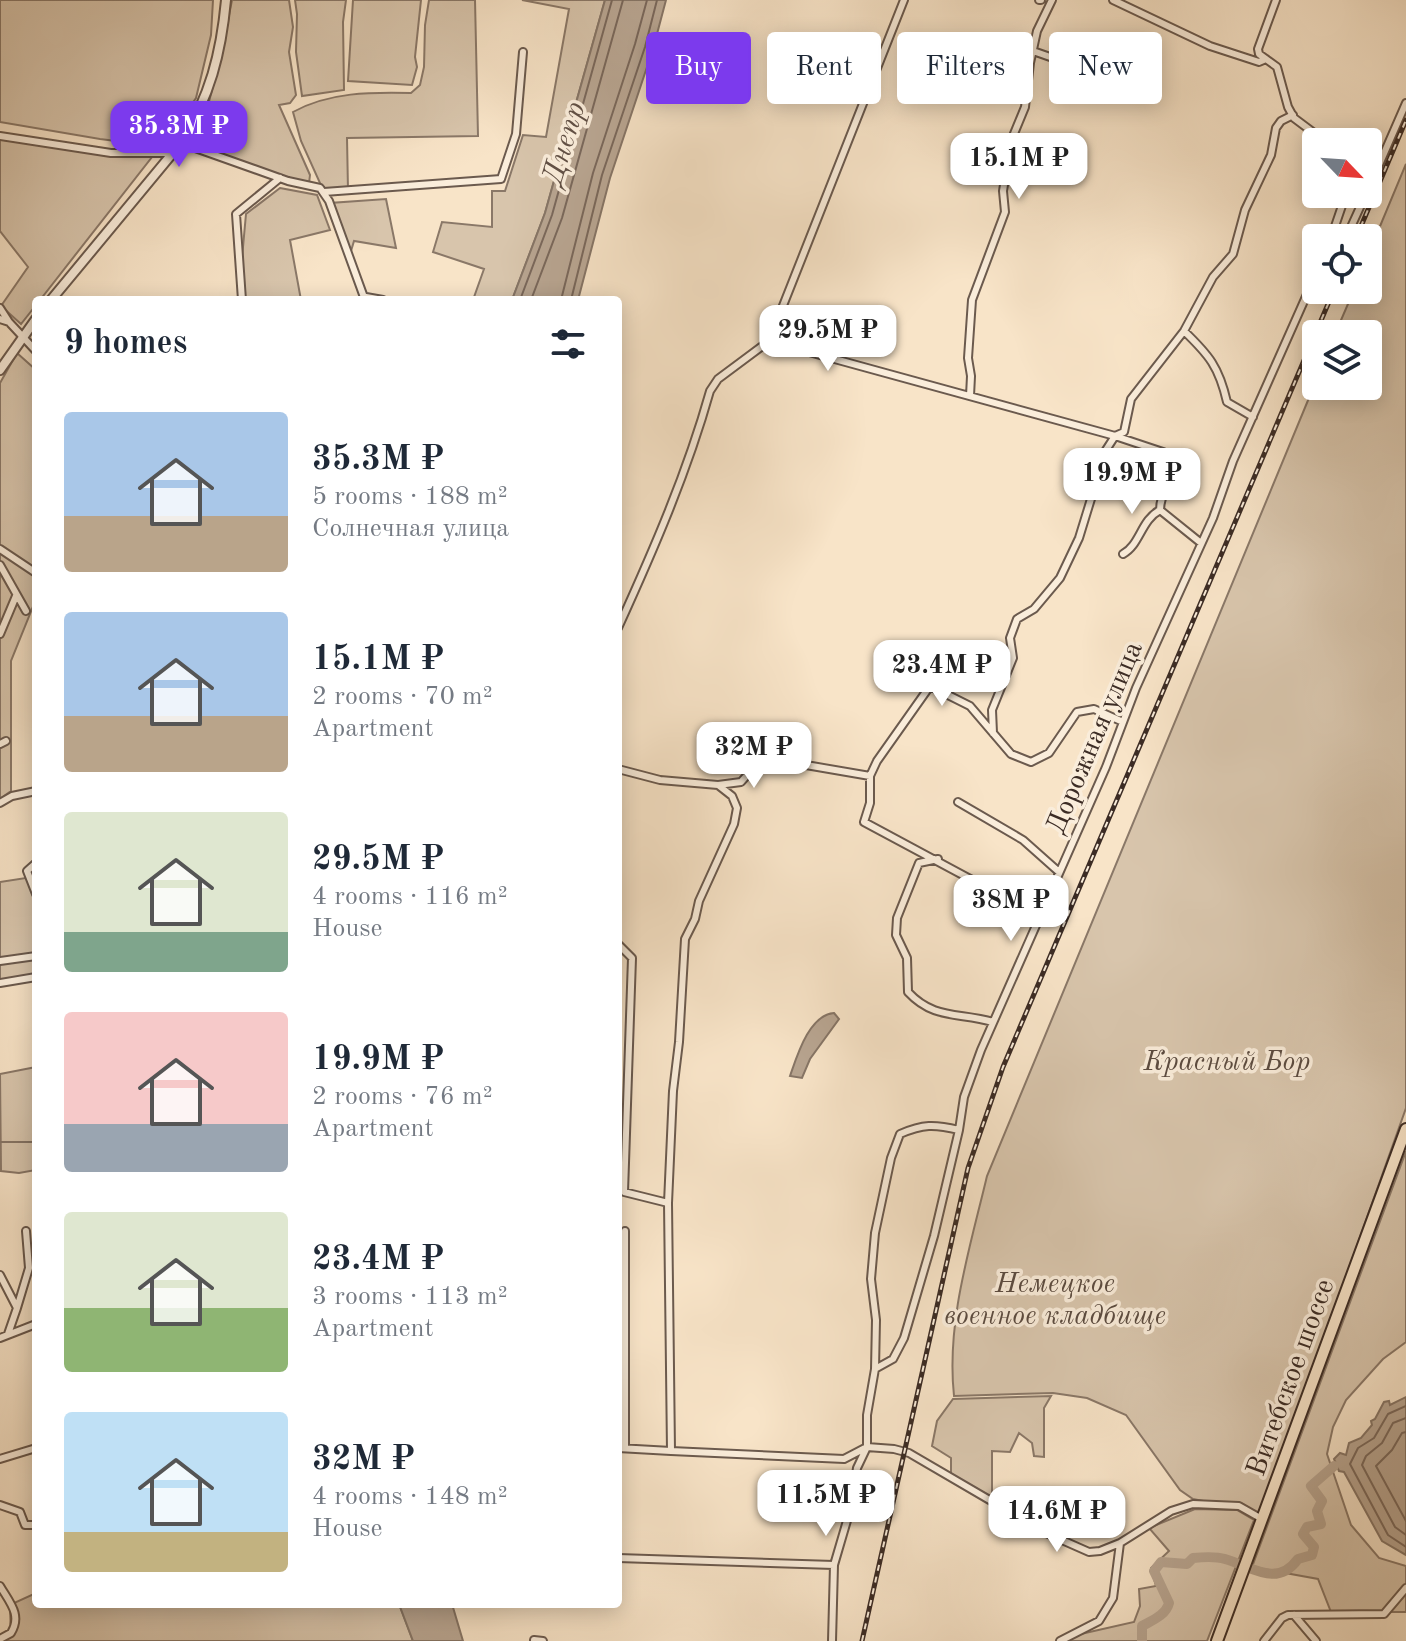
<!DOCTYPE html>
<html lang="en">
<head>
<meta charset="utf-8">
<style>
	:root { --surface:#fff; --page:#f6f6f7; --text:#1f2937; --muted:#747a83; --accent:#7c3aed }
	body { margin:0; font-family:"Old Standard TT",serif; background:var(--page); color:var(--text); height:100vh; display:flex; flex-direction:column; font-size:30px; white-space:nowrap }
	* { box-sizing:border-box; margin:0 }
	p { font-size:26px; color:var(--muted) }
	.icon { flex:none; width:44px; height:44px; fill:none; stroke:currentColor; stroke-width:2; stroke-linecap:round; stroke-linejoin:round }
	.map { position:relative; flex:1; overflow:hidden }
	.side { position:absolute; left:32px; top:296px; width:590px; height:1312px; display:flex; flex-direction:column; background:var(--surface); border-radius:8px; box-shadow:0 4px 20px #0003 }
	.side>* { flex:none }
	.top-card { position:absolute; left:646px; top:32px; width:640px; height:72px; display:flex; gap:16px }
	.needle { width:52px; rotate:115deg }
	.fabs { position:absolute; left:1302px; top:128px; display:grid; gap:16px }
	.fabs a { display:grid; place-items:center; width:80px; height:80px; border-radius:8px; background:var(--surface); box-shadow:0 4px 20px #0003; font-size:40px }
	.price { position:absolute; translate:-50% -68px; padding:0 18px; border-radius:16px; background:#fff; color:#222; font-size:26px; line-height:52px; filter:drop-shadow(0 2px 4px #0008) }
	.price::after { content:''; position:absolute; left:50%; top:48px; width:24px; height:18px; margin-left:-12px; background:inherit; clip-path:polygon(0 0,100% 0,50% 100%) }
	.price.selected { background:var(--accent); color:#fff }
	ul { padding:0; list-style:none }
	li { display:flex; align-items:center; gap:24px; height:200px; padding:0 32px }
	li span { display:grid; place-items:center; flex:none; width:224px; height:160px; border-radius:8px; color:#555 }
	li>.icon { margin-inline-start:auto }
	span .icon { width:96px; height:96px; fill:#fffc; stroke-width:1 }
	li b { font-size:34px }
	h2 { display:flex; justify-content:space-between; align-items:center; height:96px; padding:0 32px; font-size:34px }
	.tag { padding:0 28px; border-radius:8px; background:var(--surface); box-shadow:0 4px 20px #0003; font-size:28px; line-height:72px }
	.tag.selected { background:var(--accent); color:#fff }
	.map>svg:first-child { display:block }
	.green { fill:#d8c5ac; stroke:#8a7868; stroke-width:2 }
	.water { fill:#b8a591; stroke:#867566; stroke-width:2 }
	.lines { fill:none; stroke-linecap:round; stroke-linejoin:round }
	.shore { stroke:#7a685b; stroke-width:2 }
	.stream { stroke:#867566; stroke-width:2 }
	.river { stroke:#b8a591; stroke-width:10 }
	.minor-casing { stroke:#6b5a4e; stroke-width:10 }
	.tertiary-casing { stroke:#6b5a4e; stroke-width:12 }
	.primary-casing { stroke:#3c2c25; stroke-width:14 }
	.minor { stroke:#faeddb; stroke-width:6 }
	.tertiary { stroke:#faeddb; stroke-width:8 }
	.primary { stroke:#f8e4c8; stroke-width:10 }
	.rail-casing { stroke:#3c2c25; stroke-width:5 }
	.rail { stroke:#faeddb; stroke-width:2; stroke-dasharray:6; stroke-linecap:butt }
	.labels { text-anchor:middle; stroke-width:7; stroke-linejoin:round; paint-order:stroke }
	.street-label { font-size:28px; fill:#3c2c25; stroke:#faeddb }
	.park-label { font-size:28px; font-style:italic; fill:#5b4b40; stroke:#faeddb }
	.water-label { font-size:30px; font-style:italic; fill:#615045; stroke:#faeddb }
</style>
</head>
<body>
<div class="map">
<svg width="1406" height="1641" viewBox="0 0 1406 1641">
	<rect width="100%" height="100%" fill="#f8e4c8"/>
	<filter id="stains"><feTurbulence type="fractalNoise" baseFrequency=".0025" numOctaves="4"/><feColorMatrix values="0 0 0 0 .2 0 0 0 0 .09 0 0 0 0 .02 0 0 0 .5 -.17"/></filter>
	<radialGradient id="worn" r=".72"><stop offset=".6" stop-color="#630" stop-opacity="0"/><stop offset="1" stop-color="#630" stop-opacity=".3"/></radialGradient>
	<path class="green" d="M0,0H213L211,35L196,98L163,147L100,139L0,122Z
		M232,0H289L293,27L289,52L296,95L290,103L279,105L310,175L309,183L281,177L187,142L207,109L221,56Z
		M295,0H346L343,22L344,90L302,96L296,52L297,14Z
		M353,0H421L415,57L417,67L412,85L348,81Z
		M429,0H475L478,136L347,138L348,190L324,192L301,141L293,112C329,92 371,92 411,93L420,85L424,67L425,25Z
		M522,0H605L545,213L512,300H473L484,269L433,252L442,222L492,227V191H505L523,135L546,137L569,9Z
		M0,136L152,157L40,300H36V305L21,324L1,306L28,267L0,231Z
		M1406,164V1108L1261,1515L1241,1503H1213L1193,1499L1180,1490L1126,1415L1087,1398L1053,1393L954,1396C946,1322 970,1248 987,1176L1316,381V386H1368V334H1335L1354,290H1368V255Z
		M280,188L317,195L330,230L290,240L301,300H245L241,269L246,214Z
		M386,199L396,248L354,241L351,251L330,203Z
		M17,353L36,370V599L11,661V791L0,799V383Z
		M32,877L36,890V976L0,983V882Z
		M36,1067V1170L19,1173L1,1171L0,1074Z
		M1406,1151V1342L1383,1359L1346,1400L1333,1427L1327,1454L1351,1525L1379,1558L1406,1566V1612H1331L1318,1579L1252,1567Z
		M1051,1396L1044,1408V1457L1034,1456L1032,1443L1019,1433L1010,1452L992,1451V1497L951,1474V1458L932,1446L937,1421L953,1399Z
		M1195,1509L1237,1510L1254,1520L1207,1641H1066L1072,1636L1134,1622L1140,1606L1139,1589L1156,1586L1151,1568L1169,1551L1149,1528Z
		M36,1593V1604H399L413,1641H0L11,1634L10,1608L14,1603Z"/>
	<path class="water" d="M605,0H666L653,49L610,178L578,300H512L545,213Z
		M834,1013L839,1019L810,1059L802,1078L790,1076C797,1056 809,1015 834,1013Z
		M1406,1397V1555L1382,1541L1344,1472L1339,1471L1334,1459L1340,1453L1346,1455L1349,1443L1361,1438L1372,1425L1371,1421L1375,1419L1384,1402L1389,1401L1390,1405Z
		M399,1604H452L463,1641H413Z"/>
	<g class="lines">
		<path class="shore" d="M520,300L552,215L612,0
			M531,300L562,218L623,0
			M561,300L593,173L635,44L647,0
			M571,300L602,175L645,47L657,0
			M1406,1406L1388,1414L1374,1438L1358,1448L1350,1464L1388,1535L1406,1547
			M1406,1418L1393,1423L1382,1443L1366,1456L1362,1465L1395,1527L1406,1535
			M1406,1432L1402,1433L1392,1450L1376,1466L1406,1521"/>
		<path class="stream" d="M0,1142H33L36,1139"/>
		<path class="river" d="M1142,1641V1626C1153,1620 1166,1615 1169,1603L1154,1571L1161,1562L1187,1564L1193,1558C1203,1557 1215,1556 1225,1559C1253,1567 1277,1588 1298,1559L1312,1555L1314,1547L1303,1534L1307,1527L1321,1524L1317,1511L1322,1501L1311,1486L1334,1466"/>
		<g class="minor-casing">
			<path id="minor" d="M904,0L769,341L1115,436L1163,452L1175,460C1174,479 1160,491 1160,510L1201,543
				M1039,0H1041
				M1113,0L1210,46L1259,62L1266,59
				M1276,0L1258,49L1259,54L1277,67L1288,107L1294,118L1326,142
				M1033,51L1053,58L1079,74L1094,78L1119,91
				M0,136L111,153H170
				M181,143L288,181L320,188L329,201L365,300
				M1368,190L1406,103
				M324,192L501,179L516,134L523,52
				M1331,238L1346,194
				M1346,238L1366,194
				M366,297L383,300
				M242,300L236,214L280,178
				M0,308L9,322
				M0,319L9,322L36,351
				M1184,331C1209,355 1219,367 1227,402L1253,417
				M970,396L971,376L968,358L972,300L1005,212L1003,191L1011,141L1025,107L1030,63L1037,31L1052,0
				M0,549L36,573
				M1123,554C1140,545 1141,520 1160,510
				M0,565L26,611
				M618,628C653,551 687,473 710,391L718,379L769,341
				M0,634L16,596
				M993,733L992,710L1013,658L1010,638L1017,619L1034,609L1060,578L1079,538L1106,450L1115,436L1124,432L1131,399L1184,331L1213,277L1233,254L1245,210L1271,155L1276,128L1281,121L1293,115
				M0,744L6,741
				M618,769L660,780L718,785L732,796L737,808L734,824L699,901L695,919L685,939L679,1042L673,1091L668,1203
				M870,776V803L864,822L1028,910L1037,922
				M718,785L741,782L766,754L806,765L870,776L877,761L930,686L970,706L1011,754L1031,762L1049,753L1077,712L1094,709L1123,722
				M958,802L1023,840L1059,872
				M0,803L12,796L36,791
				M938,859L919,863L897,918L896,935L907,958L908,992C934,1020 959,1012 993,1022
				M36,863L27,871L36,894
				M618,944L632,958L624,1192L668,1203L671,1451L844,1459L867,1447
				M0,961L36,956
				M0,983L36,977
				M625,1231V1448
				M0,1275L17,1308L8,1334
				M17,1308L29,1268L26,1231
				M0,1338L36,1324
				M875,1369L876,1320L871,1279L875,1233L891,1158L900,1134C923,1124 934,1124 959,1130
				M867,1447L894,1449L909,1453L1046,1533L1089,1552L1100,1551L1120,1543L1171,1511L1193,1504L1239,1506L1262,1519
				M618,1448L671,1451
				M0,1459L36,1448
				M0,1505L20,1512L25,1525H36
				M618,1558L834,1565
				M0,1586C10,1603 22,1615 11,1633L0,1639
				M1294,1615L1316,1641
				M534,1640L543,1641
				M832,1641L834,1565L851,1507L857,1468L867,1447V1415L875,1369L893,1359L904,1338L934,1236L959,1130L964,1097L981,1050L1106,767L1136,688L1213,518L1233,461L1316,274
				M1060,1641L1099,1621L1113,1598L1120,1543
				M1264,1641L1282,1618L1288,1615L1384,1614L1406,1588"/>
		</g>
		<g class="tertiary-casing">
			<path id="tertiary" d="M51,300L181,143C210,96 221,54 226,0
				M0,370L36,319"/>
		</g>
		<g class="primary-casing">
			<path id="primary" d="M1217,1641L1406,1129"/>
		</g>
		<use href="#minor" class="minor"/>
		<use href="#tertiary" class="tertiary"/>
		<use href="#primary" class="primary"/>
		<g class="rail-casing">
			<path id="rail" d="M1356,238L1406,120
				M862,1641L968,1168L1003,1067L1334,290"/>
		</g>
		<use href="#rail" class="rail"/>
	</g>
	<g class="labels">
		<g class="street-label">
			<text transform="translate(1093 737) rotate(-67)" y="10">Дорожная улица</text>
			<text transform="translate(1289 1377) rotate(-70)" y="10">Витебское шоссе</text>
		</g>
		<g class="park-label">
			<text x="1227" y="1070">Красный Бор</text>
			<text x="1055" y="1292">Немецкое<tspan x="1055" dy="32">военное кладбище</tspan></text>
		</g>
		<g class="water-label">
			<text transform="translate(563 143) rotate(-73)" y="10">Днепр</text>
		</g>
	</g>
	<rect width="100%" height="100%" filter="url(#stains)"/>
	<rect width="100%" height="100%" fill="url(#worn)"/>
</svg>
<div class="fabs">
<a><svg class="needle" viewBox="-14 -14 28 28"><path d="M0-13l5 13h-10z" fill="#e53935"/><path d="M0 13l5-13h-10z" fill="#747a83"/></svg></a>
<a><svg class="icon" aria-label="locate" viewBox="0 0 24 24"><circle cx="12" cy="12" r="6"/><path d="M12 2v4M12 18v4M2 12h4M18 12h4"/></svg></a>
<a><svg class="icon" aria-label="layers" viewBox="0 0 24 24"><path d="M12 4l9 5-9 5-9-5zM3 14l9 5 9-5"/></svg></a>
</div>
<b class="price selected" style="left:179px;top:169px">35.3M ₽</b>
<b class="price" style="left:1019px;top:201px">15.1M ₽</b>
<b class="price" style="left:828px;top:373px">29.5M ₽</b>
<b class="price" style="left:1132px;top:516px">19.9M ₽</b>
<b class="price" style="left:942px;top:708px">23.4M ₽</b>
<b class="price" style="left:754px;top:790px">32M ₽</b>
<b class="price" style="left:1011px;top:943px">38M ₽</b>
<b class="price" style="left:826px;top:1538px">11.5M ₽</b>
<b class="price" style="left:1057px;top:1554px">14.6M ₽</b>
<div class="top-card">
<a class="tag selected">Buy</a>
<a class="tag">Rent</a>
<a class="tag">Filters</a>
<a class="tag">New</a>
</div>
<section class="side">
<h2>9 homes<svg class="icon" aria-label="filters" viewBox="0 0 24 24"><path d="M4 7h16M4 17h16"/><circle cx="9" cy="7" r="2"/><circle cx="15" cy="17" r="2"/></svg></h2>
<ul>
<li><span style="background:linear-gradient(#a9c7e8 65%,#b9a48a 0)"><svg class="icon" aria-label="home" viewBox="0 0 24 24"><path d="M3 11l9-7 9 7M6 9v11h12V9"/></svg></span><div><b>35.3M ₽</b><p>5 rooms · 188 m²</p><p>Солнечная улица</p></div></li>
<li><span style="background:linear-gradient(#a9c7e8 65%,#b9a48a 0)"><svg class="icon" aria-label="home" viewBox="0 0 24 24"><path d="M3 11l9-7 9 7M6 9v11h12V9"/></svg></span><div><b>15.1M ₽</b><p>2 rooms · 70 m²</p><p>Apartment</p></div></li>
<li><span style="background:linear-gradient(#dfe7d0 75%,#7fa58c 0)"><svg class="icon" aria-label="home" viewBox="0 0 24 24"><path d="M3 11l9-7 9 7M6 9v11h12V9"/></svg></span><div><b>29.5M ₽</b><p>4 rooms · 116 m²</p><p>House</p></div></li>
<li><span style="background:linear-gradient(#f6c9c9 70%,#9aa5b1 0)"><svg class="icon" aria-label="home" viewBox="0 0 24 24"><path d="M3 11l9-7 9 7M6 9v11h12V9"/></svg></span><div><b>19.9M ₽</b><p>2 rooms · 76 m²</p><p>Apartment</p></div></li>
<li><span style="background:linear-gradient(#dfe7d0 60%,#8fb573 0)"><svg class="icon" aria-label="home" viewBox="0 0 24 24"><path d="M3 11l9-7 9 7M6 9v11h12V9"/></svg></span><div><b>23.4M ₽</b><p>3 rooms · 113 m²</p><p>Apartment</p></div></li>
<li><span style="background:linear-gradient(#bfe0f5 75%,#c2b280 0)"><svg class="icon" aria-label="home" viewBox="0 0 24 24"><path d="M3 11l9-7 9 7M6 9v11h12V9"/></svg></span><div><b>32M ₽</b><p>4 rooms · 148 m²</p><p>House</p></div></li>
</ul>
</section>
</div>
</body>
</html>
